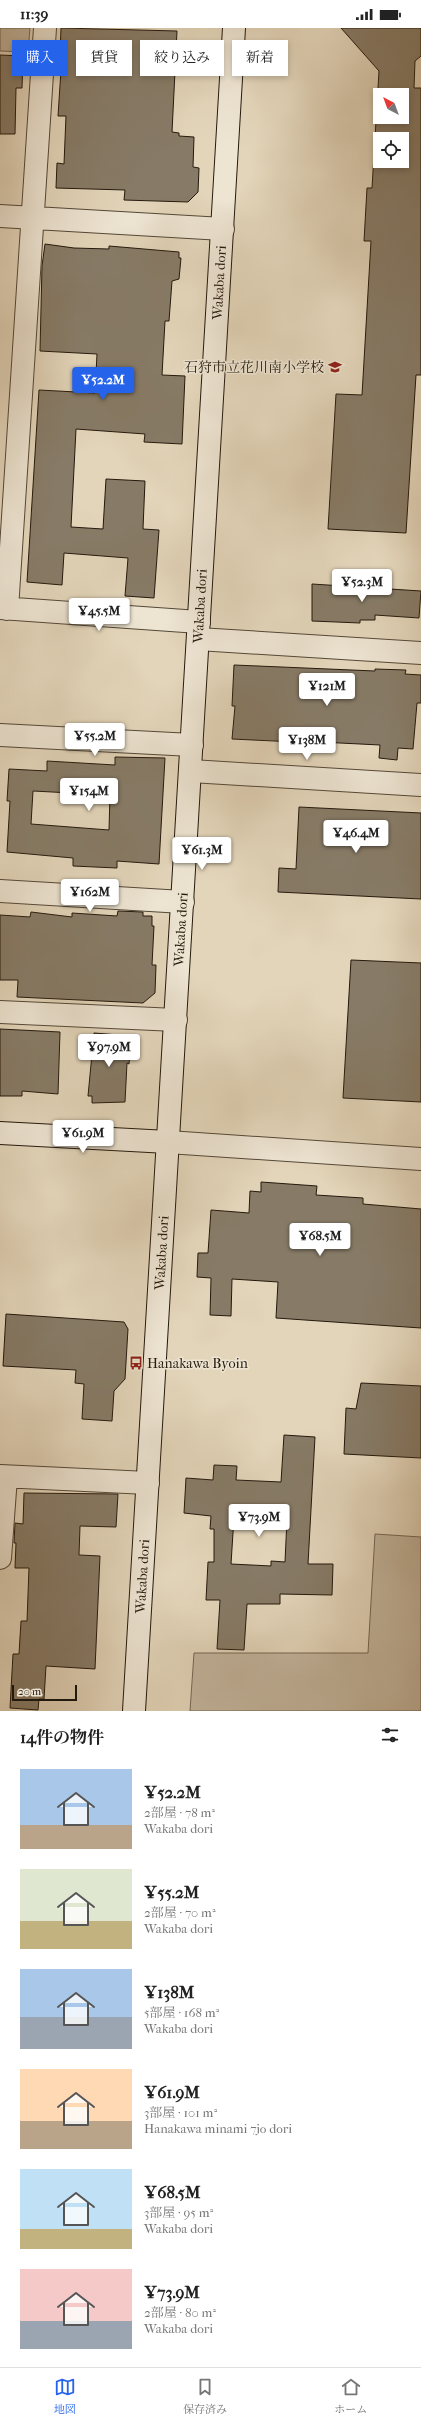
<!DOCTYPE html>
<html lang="ja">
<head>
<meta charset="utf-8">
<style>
	:root { --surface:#fff; --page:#f2f2f2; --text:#222; --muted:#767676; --line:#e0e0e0; --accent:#2563eb }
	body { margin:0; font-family:"IM FELL French Canon","Noto Serif JP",serif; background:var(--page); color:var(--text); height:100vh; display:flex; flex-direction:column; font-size:15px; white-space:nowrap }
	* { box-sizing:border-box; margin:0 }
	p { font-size:13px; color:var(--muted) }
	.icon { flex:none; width:22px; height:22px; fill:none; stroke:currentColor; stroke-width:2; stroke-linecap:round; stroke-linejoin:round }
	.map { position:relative; height:1683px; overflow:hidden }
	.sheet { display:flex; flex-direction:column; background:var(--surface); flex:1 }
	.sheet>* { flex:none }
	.top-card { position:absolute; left:12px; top:12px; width:397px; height:36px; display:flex; gap:8px }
	.needle { width:26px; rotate:319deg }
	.controls { position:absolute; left:373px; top:60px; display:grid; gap:8px }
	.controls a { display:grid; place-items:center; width:36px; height:36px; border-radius:0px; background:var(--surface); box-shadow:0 2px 6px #0003; font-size:20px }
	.scale { position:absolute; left:12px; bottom:10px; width:65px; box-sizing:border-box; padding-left:4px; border:2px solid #24190d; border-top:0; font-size:11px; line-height:14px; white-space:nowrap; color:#24190d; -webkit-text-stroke:3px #ede4d2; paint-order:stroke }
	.price { position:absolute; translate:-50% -34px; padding:0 9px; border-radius:4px; background:#fff; color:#222; font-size:13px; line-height:26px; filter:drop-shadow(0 1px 2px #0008) }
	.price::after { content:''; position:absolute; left:50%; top:24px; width:12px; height:9px; margin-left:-6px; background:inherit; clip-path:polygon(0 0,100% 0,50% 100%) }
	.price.current { background:var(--accent); color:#fff }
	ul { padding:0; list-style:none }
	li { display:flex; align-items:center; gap:12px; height:100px; padding:0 20px }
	li span { display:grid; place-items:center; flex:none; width:112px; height:80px; border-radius:0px; color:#555 }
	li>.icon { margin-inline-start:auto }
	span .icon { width:48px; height:48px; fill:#fffc; stroke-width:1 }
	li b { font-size:17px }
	h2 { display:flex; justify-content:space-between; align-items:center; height:48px; padding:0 20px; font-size:17px }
	.tag { padding:0 14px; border-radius:0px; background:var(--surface); box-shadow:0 2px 6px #0003; font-size:14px; line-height:36px }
	.tag.current { background:var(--accent); color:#fff }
	.status { display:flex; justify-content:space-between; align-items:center; height:28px; padding:0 20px; background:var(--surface); direction:ltr }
	.status svg { height:11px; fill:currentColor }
	.menu { display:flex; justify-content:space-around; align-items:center; height:56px; border-top:1px solid var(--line); background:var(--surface); font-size:11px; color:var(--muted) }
	.menu a { display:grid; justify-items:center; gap:2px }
	.menu .current { color:var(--accent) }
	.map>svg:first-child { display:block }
	.green { fill:#c3b59d; stroke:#746755 }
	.building { fill:#877b67; stroke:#24190d; fill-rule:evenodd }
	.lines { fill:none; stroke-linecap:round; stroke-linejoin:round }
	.street-casing { stroke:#544838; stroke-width:24 }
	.secondary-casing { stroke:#24190d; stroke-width:24 }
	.street { stroke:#ede4d2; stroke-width:22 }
	.secondary { stroke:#ede4d2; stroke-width:22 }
	.labels { text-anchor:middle; stroke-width:3; stroke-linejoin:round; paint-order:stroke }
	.street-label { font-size:14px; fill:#24190d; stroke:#ede4d2 }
	.poi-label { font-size:14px; fill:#24190d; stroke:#ede4d2; text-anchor:end }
</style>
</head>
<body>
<div class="status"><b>11:39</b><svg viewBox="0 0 49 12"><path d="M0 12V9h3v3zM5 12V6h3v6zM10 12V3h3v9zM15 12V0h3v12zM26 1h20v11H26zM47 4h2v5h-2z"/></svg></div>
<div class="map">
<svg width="421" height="1683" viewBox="0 0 421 1683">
	<rect width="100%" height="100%" fill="#e3d5ba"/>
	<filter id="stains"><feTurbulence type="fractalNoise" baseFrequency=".005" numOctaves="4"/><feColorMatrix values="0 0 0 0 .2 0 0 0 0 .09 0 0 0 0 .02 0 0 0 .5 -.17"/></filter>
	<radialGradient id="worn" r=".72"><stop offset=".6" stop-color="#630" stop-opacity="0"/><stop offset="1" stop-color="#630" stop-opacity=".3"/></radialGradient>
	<path class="green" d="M0,0H30L28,24L0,23Z
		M375,1506L421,1509V1683H190L194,1625H368Z"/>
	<path class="building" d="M61,0L177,3L172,104L179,105V108L194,109L193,139L199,140L198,164L188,174L124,172L125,162L56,160L57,135L64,136L66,88H58L62,27L60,26Z
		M341,0H421V28L415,33L414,60H421V347H416L406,505L328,501L336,366L362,367L371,213H364L367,160H372L379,43ZM380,67H402V89H380ZM380,111H402V133H380Z
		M0,27L23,28L22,60H16L15,106H0Z
		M45,216L74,220L109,221V218L179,224V230H181L179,251L172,253L169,293H165L162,347L185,348L182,416L144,414L145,406L76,401L71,499L103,501L106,451L145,453L143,501L159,502L154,570L125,568L128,530L64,525L62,557L27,554L39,362L95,365L97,326L40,323L42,238Z
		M312,556L421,563L419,590L375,587V592H360V595L312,593Z
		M234,637L375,643V641L406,642L405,646L421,647V675H417L413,721L398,720L397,732L379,730L380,717L320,714V719L295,718V714L232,711L235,678H232Z
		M115,729L165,730L159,836L117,833V840L73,838V830L7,824L10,773H7L9,741L47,743V733L115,737ZM33,763L110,767L109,802L31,796Z
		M299,779L421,785V871L278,864L279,840L296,841Z
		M118,883L143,884V888H152V898H154L152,937H156L155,965L143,975L17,969L18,952H0V887L30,889L31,884L72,889V885L117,888Z
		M351,932L421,935V1074L343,1070Z
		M0,1001L60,1004L58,1066L22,1063V1068H0Z
		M94,1005L131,1008L129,1036L127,1035L125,1074L92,1075V1068H88Z
		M261,1154L317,1158L316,1167L363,1170V1176L421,1181V1300L276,1290L278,1254L232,1251L231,1288L210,1287L211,1250L197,1249L198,1225H208L211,1182L249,1185L250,1163L261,1164Z
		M6,1286L124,1294L128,1301L125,1351L114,1363L112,1393L82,1391L84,1356L75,1355L76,1342L3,1338Z
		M361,1355L421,1358V1430L344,1426L346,1380L356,1381Z
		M284,1407L315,1409L308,1536H333L332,1567L280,1566V1576H247L244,1622L217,1621L220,1572H206L208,1534H214V1501H210L211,1488L184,1485L186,1450L213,1452L214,1437L237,1438L236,1452L281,1454ZM234,1489L287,1491L285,1534L271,1533V1538L231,1536Z
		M24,1465L118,1466L116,1499L80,1498L79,1527L100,1528L95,1641L46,1638L44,1671H39L38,1682L10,1680L13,1626H19L21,1593H27L29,1540H15L16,1515H14L15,1495L23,1496Z"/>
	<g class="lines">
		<g class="street-casing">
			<path id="street" d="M0,188L223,201
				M0,580L199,594
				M7,581L45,0
				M198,611L421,625
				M0,707L192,717
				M191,743L421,757
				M0,863L183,874
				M0,984L176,992
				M168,1114L421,1131
				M0,1448L148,1455
				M0,1530L6,1449"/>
		</g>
		<g class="secondary-casing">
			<g id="secondary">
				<path d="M0,1105L168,1114"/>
				<path id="s1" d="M134,1683L234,0"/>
			</g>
		</g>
		<use href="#street" class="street"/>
		<use href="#secondary" class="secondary"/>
	</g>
	<defs>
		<g id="school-bare" transform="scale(1.08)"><path d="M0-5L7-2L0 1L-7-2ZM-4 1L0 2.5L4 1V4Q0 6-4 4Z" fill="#8f2418" stroke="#ede4d2" stroke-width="2.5" paint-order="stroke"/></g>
		<g id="bus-bare" transform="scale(1.08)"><path d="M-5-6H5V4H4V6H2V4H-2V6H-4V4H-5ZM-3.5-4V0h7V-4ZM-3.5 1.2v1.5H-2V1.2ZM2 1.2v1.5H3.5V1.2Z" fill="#8f2418" stroke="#ede4d2" stroke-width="2.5" paint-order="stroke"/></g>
	</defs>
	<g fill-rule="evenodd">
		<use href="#school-bare" x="335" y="339"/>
		<use href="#bus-bare" x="136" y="1335"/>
	</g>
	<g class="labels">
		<g class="street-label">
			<text dy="5" stroke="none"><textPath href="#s1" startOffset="1431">Wakaba dori</textPath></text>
			<text dy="5" stroke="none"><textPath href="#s1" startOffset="1107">Wakaba dori</textPath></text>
			<text dy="5" stroke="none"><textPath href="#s1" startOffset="783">Wakaba dori</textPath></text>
			<text dy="5" stroke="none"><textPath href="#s1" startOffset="459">Wakaba dori</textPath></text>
			<text dy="5" stroke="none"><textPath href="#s1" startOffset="135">Wakaba dori</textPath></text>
		</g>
		<g class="poi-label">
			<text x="324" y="344">石狩市立花川南小学校</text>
			<text x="147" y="1340" text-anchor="start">Hanakawa Byoin</text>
		</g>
	</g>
	<rect width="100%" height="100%" filter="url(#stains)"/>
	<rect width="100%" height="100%" fill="url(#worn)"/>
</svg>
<div class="controls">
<a><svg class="needle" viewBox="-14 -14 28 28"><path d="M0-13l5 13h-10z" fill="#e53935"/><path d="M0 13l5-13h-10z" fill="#767676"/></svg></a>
<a><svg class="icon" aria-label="locate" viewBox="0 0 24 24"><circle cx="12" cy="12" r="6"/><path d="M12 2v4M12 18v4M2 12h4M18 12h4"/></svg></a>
</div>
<div class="scale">20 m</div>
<b class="price current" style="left:103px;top:373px">¥52.2M</b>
<b class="price" style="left:362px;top:575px">¥52.3M</b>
<b class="price" style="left:99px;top:604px">¥45.5M</b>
<b class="price" style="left:327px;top:679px">¥121M</b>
<b class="price" style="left:95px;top:729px">¥55.2M</b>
<b class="price" style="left:307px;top:733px">¥138M</b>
<b class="price" style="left:89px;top:784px">¥154M</b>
<b class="price" style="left:356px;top:826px">¥46.4M</b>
<b class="price" style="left:202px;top:843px">¥61.3M</b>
<b class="price" style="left:90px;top:885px">¥162M</b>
<b class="price" style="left:109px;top:1040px">¥97.9M</b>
<b class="price" style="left:83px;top:1126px">¥61.9M</b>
<b class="price" style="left:320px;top:1229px">¥68.5M</b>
<b class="price" style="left:259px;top:1510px">¥73.9M</b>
<div class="top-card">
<a class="tag current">購入</a>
<a class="tag">賃貸</a>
<a class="tag">絞り込み</a>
<a class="tag">新着</a>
</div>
</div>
<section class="sheet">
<h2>14件の物件<svg class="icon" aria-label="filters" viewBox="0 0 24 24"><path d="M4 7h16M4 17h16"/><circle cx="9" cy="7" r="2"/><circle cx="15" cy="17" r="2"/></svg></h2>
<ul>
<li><span style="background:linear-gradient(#a9c7e8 70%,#b9a48a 0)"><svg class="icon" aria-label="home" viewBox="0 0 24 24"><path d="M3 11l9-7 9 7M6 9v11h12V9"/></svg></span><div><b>¥52.2M</b><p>2部屋 · 78 m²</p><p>Wakaba dori</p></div></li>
<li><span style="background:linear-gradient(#dfe7d0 65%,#c2b280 0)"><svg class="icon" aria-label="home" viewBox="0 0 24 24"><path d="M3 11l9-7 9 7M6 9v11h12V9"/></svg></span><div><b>¥55.2M</b><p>2部屋 · 70 m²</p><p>Wakaba dori</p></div></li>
<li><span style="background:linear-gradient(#a9c7e8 60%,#9aa5b1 0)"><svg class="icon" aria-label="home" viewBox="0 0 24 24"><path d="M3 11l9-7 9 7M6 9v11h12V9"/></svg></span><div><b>¥138M</b><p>5部屋 · 168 m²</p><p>Wakaba dori</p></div></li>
<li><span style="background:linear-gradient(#ffd9b3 65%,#b9a48a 0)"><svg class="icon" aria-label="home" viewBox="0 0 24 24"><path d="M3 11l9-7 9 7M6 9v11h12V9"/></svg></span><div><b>¥61.9M</b><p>3部屋 · 101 m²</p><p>Hanakawa minami 7jo dori</p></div></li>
<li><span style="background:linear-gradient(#bfe0f5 75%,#c2b280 0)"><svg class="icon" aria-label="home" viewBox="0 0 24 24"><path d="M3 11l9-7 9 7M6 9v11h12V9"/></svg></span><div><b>¥68.5M</b><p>3部屋 · 95 m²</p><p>Wakaba dori</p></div></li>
<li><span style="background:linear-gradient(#f6c9c9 65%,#9aa5b1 0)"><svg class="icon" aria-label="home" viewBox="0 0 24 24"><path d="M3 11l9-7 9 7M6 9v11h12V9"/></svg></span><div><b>¥73.9M</b><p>2部屋 · 80 m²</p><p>Wakaba dori</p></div></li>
</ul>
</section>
<nav class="menu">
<a class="current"><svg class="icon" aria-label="map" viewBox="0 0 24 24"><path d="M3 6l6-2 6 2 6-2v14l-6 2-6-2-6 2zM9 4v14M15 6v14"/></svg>地図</a>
<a><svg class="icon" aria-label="saved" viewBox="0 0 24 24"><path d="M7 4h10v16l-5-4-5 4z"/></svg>保存済み</a>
<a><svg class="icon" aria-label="home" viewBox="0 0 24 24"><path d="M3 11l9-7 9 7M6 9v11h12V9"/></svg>ホーム</a>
</nav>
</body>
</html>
